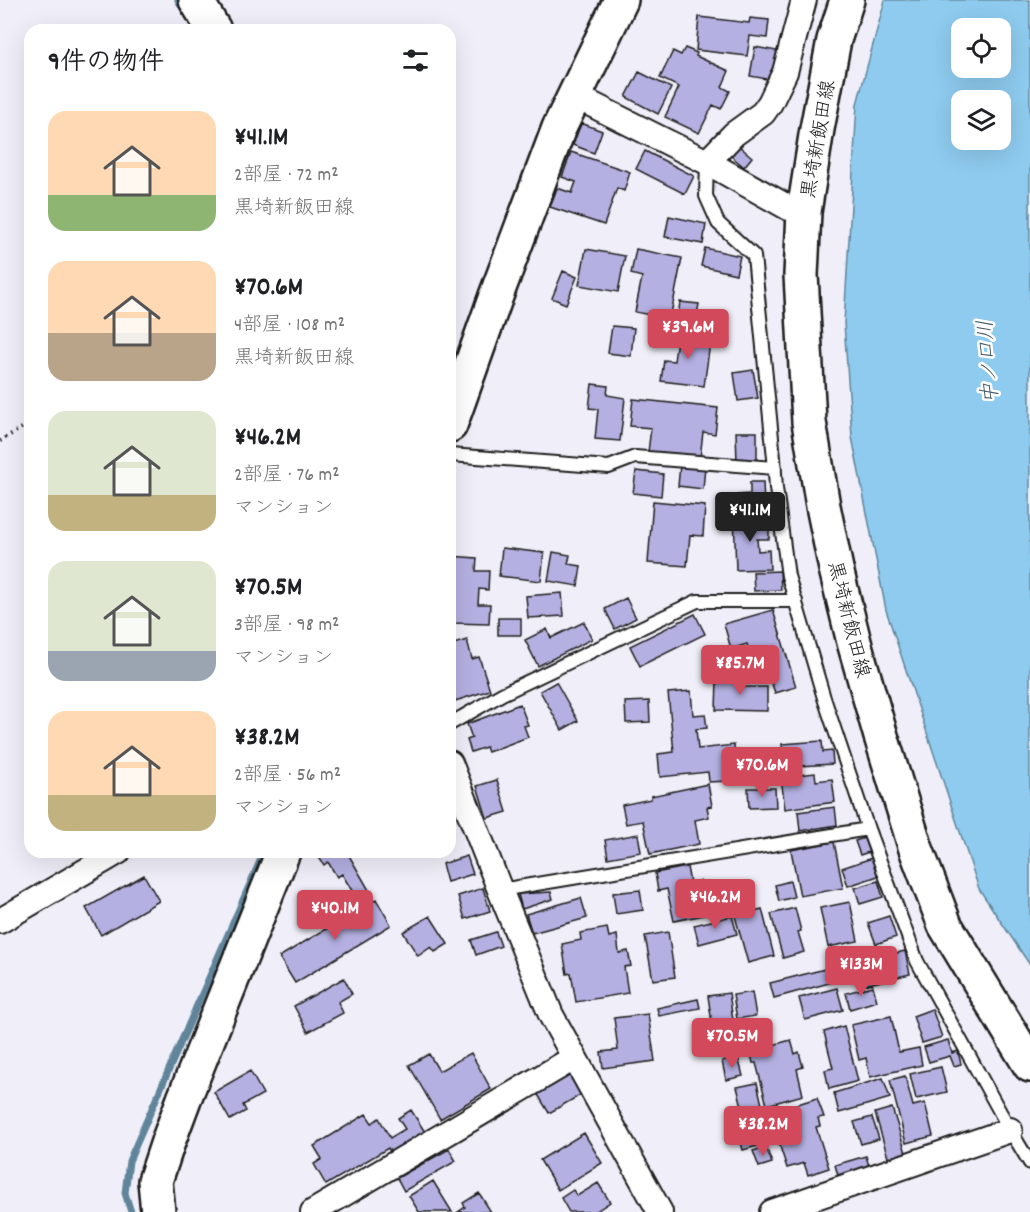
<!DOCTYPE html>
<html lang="ja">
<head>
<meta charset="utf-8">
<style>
	:root { --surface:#fff; --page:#f2f2f2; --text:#202124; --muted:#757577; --accent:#d1495b }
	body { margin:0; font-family:Dekko,"Klee One",sans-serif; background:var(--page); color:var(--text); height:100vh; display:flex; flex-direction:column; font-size:22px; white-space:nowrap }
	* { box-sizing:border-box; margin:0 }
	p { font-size:20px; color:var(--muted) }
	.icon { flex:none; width:33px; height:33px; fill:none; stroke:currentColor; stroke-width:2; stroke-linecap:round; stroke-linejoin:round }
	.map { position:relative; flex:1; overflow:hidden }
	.panel { position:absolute; left:24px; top:24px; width:432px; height:834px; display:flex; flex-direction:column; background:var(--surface); border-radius:18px; box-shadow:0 6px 24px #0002 }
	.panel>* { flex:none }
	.tools { position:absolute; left:951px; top:18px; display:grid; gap:12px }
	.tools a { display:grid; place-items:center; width:60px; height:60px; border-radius:12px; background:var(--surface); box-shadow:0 6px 24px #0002; font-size:30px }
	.price { position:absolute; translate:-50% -51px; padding:0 14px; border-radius:6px; background:var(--accent); color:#fff; font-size:20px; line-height:39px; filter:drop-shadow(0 2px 3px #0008) }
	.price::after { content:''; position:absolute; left:50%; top:36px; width:18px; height:14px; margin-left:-9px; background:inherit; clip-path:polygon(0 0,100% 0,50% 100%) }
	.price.on { background:#222; color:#fff }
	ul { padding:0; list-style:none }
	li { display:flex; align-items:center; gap:18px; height:150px; padding:0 24px }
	li span { display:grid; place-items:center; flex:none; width:168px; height:120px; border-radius:18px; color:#555 }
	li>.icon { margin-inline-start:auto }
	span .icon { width:72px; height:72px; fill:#fffc; stroke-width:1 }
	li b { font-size:26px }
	h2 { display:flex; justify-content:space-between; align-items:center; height:72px; padding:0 24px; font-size:26px }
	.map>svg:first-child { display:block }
	.water { fill:#8ecbef; stroke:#60859b; stroke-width:1.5; fill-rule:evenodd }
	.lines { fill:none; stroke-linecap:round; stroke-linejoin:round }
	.stream { stroke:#60859b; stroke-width:7 }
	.building { fill:#b4b0e1; stroke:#1c1c1c; stroke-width:1.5 }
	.lane-casing { stroke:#1c1c1c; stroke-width:16 }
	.street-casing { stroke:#1c1c1c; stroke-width:28 }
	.secondary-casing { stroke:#1c1c1c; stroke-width:38 }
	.path { stroke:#1c1c1c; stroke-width:4; stroke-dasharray:1.5 4.5; stroke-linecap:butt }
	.lane { stroke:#fff; stroke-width:12 }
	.street { stroke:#fff; stroke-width:24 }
	.secondary { stroke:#fff; stroke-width:33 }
	.labels { text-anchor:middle; stroke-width:5; stroke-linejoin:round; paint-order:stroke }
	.street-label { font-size:20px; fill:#1c1c1c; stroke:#fff }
	.water-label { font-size:21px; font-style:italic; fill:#445966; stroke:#fff }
</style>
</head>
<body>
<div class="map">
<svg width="1030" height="1212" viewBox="0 0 1030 1212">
	<rect width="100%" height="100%" fill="#f0eff9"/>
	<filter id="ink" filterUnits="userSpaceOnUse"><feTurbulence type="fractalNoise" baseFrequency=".0167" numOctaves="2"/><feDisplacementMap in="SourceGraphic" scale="12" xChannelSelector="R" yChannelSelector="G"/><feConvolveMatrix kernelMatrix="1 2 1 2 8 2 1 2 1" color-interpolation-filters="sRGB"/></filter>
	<g filter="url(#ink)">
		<path class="water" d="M885,0H1030V965L979,889L886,610L852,437L844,323L857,104ZM962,28H1000V68H962ZM962,100H1000V140H962Z"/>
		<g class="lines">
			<path class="stream" d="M178,0L185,12
				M131,1212L125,1193L129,1161L264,852"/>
		</g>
		<path class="building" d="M699,17L749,23L750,18L769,20L767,38L750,36L747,56L696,50Z
			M755,47L777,51L772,80L750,76Z
			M685,48L697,53L696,56L729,71L722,87L730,91L721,109L713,105L699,133L665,117L679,87L660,78L673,51L681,55Z
			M639,72L671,88L658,114L626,97Z
			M581,123L602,131L594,153L573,145Z
			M739,146L752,157L744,167L731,156Z
			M645,151L694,176L685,194L636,169Z
			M571,152L630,172L624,191L617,188L604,225L550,207L557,188L572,193L576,182L562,177Z
			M669,216L706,224L703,244L665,237Z
			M705,248L740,256L736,274L701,266Z
			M586,249L625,256L618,292L579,285Z
			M636,249L682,258L670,319L635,312L642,277L631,274Z
			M563,271L577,277L566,304L552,298Z
			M680,302L699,304L696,320L678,317Z
			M612,326L634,328L631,356L608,353Z
			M678,332L711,336L704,386L661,381L664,360L674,361Z
			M753,370L758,398L738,401L734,373Z
			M592,384L608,386L607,395L625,398L620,441L595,439L598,409L589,408Z
			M633,399L718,408L715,434L703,432L700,458L648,452L651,428L630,426Z
			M736,432H757V463H737Z
			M680,465L705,467L703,489L678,486Z
			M636,471L663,474L661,496L633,493Z
			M750,482H763L764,507H737V495L750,494Z
			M653,501L705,506L703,536L690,535L687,566L648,563Z
			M757,513V525H769V539H757L758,551L769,550L770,569L736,570L734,514Z
			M502,548L544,553L541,581L499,576Z
			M553,552L570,555L568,564L581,566L578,586L548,581Z
			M450,556L477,558L476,571H489L488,590L479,589L478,604H490L489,624L450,623Z
			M780,571L781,590L754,591L753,572Z
			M562,593L564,616L528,618L526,596Z
			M626,598L636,618L615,629L605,609Z
			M773,610L796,687L775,693L770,678L758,682L747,644L731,649L724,624Z
			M695,614L705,634L640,666L630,646Z
			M498,618H521V635H498Z
			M584,622L592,639L538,666L525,640L547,629L551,638Z
			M467,640L472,659L479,657L490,690L455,701L450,685V645Z
			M718,646L722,661L729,659L732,668L714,673L707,650Z
			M717,679H743V687H767V711L716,710Z
			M556,682L578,721L562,730L540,691Z
			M691,691L693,715L705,714L707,728L696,729L698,749L734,745L736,771H726L727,781L709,782L708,772L660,777L658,754L674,752L668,693Z
			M649,701L650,722L626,723L625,702Z
			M520,704L528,725L524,726L528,737L488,752L486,747L471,752L467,740L472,738L467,724Z
			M822,741L823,752L832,751L833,764L783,767L782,744Z
			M815,773L816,781L832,779L835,802L785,809L781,777Z
			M497,780L507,812L487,818L477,786Z
			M708,784L712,806L707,807L709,817L695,820L699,844L650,854L643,821L626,824L622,805L651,799V796Z
			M748,788H775L776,807L749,808Z
			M835,807L837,825L800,831L798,812Z
			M638,834L641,852L608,858L605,840Z
			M864,838L869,852L860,855L855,841Z
			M834,842L843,888L800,896L791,850Z
			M317,852H347L373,897L360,904L342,874L337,877L328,862L324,865L316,853Z
			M467,856L473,874L447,882L442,864Z
			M872,858L878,876L848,886L842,868Z
			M687,867L690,883L700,881L704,897L736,891L739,908L674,921L667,889L658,891L655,873Z
			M144,875L159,901L101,935L86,908Z
			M790,881L794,897L779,901L775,885Z
			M878,881L883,897L860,904L855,888Z
			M483,888L490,911L465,919L458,896Z
			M640,890L643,910L616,914L613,893Z
			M551,892L553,899L522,909L518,894Z
			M581,898L587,918L532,933L526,914Z
			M376,899L391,925L295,983L279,957Z
			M850,902L858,941L828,947L820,908Z
			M795,908L801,931L798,932L804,952L783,958L771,914Z
			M762,909L774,956L748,963L735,916Z
			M430,916L448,944L435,952L431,947L418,956L403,932Z
			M732,916L737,934L699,944L694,925Z
			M889,916L896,937L876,944L868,923Z
			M607,928L609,937L617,935L619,953L628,951L631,966L624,967L628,993L576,1002L571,973L567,974L562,944L581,940L580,933Z
			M496,932L501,946L476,955L471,940Z
			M668,932L675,977L653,980L645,936Z
			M905,951L910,974L865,985L860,962Z
			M829,968L833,982L774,998L770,983Z
			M344,978L352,994L338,1002L343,1013L308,1032L294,1006Z
			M873,986L877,1001L850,1009L846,993Z
			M837,988L843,1010L805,1020L799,998Z
			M752,992L756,1016L737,1019L733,995Z
			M729,993L734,1027L713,1030L708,996Z
			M698,999L700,1008L659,1016L657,1008Z
			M932,1009L942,1037L922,1043L913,1016Z
			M648,1014L655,1061L603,1068L601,1052L618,1050L614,1018Z
			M891,1016L899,1052L919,1048L922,1065L870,1077L866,1058L859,1060L851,1025Z
			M844,1026L858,1081L829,1089L825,1070L833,1068L824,1032Z
			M791,1040L795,1054L799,1052L803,1067L797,1069L803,1095L767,1105L756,1063H753L750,1051Z
			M948,1040L952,1053L958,1051L961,1064L954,1066L950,1056L929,1062L924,1047Z
			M471,1053L491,1089L440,1119L409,1065L429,1054L439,1071Z
			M738,1057L743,1076L726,1080L722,1061Z
			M941,1067L947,1092L916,1099L910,1074Z
			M250,1071L263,1094L243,1105L246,1111L230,1120L214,1092Z
			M570,1074L582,1094L549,1113L537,1093Z
			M905,1076L913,1106L925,1103L933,1136L906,1143L890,1080Z
			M883,1078L890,1098L839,1113L834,1093Z
			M757,1083L763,1109L744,1114L737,1087Z
			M817,1098L824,1117L818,1118L820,1126L816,1127L829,1168L808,1175L804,1163L787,1168L769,1113Z
			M892,1108L907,1156L889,1161L875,1113Z
			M411,1110L425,1132L391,1153L388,1148L326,1185L314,1164L322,1159L314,1146L366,1114L372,1123L379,1118L390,1138L405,1129L398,1118Z
			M872,1117L879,1139L861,1144L854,1122Z
			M762,1121L768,1143L743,1150L737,1127Z
			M584,1133L602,1163L558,1190L540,1160Z
			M766,1147L772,1163L759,1167L753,1151Z
			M449,1149L456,1161L404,1191L397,1178Z
			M866,1156L869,1166L838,1175L835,1165Z
			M433,1181L452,1212H419L409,1196Z
			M598,1183L610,1202L595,1212H569L561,1198L573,1190L577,1196Z
			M479,1193L491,1212H458L465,1207L463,1203Z"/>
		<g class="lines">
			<g class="lane-casing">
				<path id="lane" d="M707,162L706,196L718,223L754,256L774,458L776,488L788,576L824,698L868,829L917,961L1010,1130L1030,1163
					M450,455L609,467L635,457L775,468
					M450,724L502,694L697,601H796
					M500,890L868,829"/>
			</g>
			<g class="street-casing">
				<path id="street" d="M575,96L707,162L789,208L804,212
					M707,162L734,134L763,113L770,103L785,72L804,0
					M450,763L500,890L551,1015L660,1212
					M0,921L118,852
					M313,1212L574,1058
					M772,1212L1010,1130"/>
			</g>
			<g class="secondary-casing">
				<path id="secondary" d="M196,0L214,30
					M847,0L834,40L817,129L804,212L801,275L809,422L823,506L836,569L854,642L880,733L916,849L945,925L1030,1065
					M450,425L496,296L559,128L621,0
					M158,1212L155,1181L168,1142L184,1099L283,852"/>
			</g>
			<path class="path" d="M0,441L30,423"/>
			<use href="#lane" class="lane"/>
			<use href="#street" class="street"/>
			<use href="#secondary" class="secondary"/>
		</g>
	</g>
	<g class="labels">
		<g class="street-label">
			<text transform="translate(817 139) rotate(-80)" y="7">黒埼新飯田線</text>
			<text transform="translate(850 619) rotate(76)" y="7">黒埼新飯田線</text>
		</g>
		<g class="water-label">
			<text transform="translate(987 362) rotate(-94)" y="7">中ノ口川</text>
		</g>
	</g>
</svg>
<div class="tools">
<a><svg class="icon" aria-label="locate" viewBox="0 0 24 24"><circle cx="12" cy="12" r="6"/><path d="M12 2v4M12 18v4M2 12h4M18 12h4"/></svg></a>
<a><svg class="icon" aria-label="layers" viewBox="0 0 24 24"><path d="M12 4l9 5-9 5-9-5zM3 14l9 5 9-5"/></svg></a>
</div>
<b class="price" style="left:688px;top:360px">¥39.6M</b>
<b class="price on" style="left:750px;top:543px">¥41.1M</b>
<b class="price" style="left:740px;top:696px">¥85.7M</b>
<b class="price" style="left:762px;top:798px">¥70.6M</b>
<b class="price" style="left:715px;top:930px">¥46.2M</b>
<b class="price" style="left:335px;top:941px">¥40.1M</b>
<b class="price" style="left:861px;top:997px">¥133M</b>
<b class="price" style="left:732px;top:1069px">¥70.5M</b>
<b class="price" style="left:763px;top:1157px">¥38.2M</b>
<section class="panel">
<h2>9件の物件<svg class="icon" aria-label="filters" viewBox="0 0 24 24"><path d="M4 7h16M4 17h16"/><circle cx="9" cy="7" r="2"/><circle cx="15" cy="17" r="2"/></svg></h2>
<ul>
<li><span style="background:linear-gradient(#ffd9b3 70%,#8fb573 0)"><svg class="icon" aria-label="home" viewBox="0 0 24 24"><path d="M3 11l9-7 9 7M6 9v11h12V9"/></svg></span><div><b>¥41.1M</b><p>2部屋 · 72 m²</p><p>黒埼新飯田線</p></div></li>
<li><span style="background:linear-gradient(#ffd9b3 60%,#b9a48a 0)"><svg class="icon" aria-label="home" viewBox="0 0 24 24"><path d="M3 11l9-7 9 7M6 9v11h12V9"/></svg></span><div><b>¥70.6M</b><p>4部屋 · 108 m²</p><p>黒埼新飯田線</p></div></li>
<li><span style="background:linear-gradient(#dfe7d0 70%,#c2b280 0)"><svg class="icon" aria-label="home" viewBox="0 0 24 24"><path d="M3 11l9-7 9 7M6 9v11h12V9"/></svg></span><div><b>¥46.2M</b><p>2部屋 · 76 m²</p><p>マンション</p></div></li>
<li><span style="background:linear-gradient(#dfe7d0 75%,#9aa5b1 0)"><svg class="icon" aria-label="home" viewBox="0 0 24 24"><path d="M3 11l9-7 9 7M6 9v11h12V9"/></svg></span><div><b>¥70.5M</b><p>3部屋 · 98 m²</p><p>マンション</p></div></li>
<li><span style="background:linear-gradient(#ffd9b3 70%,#c2b280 0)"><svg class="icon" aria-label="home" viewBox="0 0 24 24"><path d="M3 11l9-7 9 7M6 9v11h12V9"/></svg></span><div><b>¥38.2M</b><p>2部屋 · 56 m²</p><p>マンション</p></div></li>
</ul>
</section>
</div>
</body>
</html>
